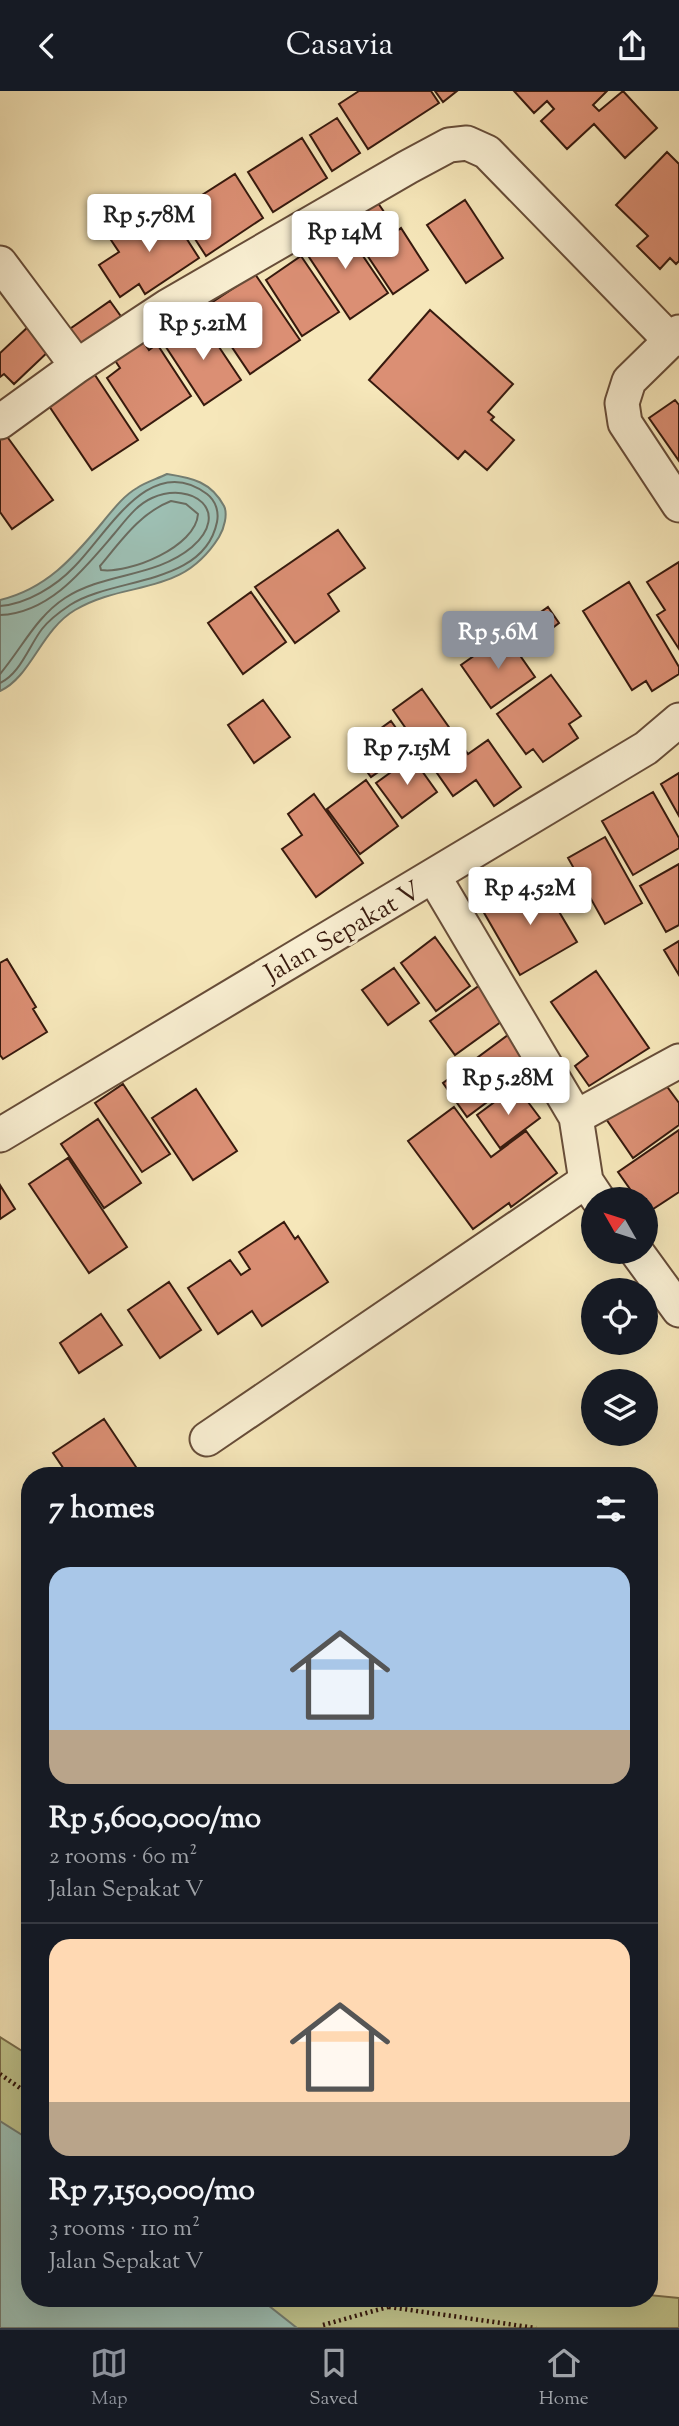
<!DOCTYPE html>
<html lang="en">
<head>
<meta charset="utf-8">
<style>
	:root { --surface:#171b24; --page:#20242c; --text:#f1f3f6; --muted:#9ea1a6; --line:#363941; --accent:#8c9099 }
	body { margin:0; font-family:"Sorts Mill Goudy",serif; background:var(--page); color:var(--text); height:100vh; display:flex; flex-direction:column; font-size:26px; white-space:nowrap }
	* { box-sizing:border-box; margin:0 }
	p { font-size:23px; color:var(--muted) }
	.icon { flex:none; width:38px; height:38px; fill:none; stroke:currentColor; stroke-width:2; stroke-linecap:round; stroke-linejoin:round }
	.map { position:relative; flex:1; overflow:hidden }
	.panel { position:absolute; left:21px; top:1376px; width:637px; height:840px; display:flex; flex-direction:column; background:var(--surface); border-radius:28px; box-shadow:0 7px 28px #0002 }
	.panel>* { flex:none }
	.needle { width:46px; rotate:309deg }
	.tools { position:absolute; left:581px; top:1096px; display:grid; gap:14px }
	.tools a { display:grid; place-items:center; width:77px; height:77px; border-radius:50%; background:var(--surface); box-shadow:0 7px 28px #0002; font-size:35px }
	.price { position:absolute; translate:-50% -60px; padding:0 16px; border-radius:7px; background:#fff; color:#222; font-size:23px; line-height:46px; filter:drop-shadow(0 2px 4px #0008) }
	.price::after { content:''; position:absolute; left:50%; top:42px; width:21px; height:16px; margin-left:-10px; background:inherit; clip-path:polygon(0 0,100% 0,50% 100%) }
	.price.active { background:var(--accent); color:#fff }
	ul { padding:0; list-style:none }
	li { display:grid; align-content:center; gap:14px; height:371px; padding:0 28px }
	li+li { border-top:2px solid var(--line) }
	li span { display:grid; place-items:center; height:217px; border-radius:21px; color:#555 }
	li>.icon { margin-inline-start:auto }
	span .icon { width:126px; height:126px; fill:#fffc; stroke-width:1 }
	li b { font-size:30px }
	h2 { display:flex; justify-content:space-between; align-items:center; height:84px; padding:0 28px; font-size:30px }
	header { display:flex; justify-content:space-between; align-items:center; height:91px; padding:0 28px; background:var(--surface); font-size:32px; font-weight:600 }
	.menu { display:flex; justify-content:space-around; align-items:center; height:98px; border-top:2px solid var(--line); background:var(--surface); font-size:19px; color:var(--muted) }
	.menu a { display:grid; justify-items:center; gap:4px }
	.menu .active { color:var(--accent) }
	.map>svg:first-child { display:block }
	.green { fill:#c1c48c; stroke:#7c6f4d; stroke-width:2 }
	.water { fill:#9dbfb3; stroke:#747d71; stroke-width:2 }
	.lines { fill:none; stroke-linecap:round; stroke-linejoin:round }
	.shore { stroke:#6a6c60; stroke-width:2 }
	.building { fill:#db8f74; stroke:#371a0e; stroke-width:2 }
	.street-casing { stroke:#674d39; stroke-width:37 }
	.path { stroke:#371a0e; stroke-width:4.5; stroke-dasharray:2 3.5; stroke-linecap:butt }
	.street { stroke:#f9efd2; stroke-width:33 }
	.labels { text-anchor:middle; stroke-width:6; stroke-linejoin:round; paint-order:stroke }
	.street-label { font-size:26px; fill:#371a0e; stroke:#f9efd2 }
</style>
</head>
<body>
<header><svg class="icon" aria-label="back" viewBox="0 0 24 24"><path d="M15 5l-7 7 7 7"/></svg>Casavia<svg class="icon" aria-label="share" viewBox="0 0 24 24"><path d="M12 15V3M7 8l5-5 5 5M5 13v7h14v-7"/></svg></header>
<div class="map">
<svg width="679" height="2237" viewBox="0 0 679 2237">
	<rect width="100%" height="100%" fill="#f6e7ba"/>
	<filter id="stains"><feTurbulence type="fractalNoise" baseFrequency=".00286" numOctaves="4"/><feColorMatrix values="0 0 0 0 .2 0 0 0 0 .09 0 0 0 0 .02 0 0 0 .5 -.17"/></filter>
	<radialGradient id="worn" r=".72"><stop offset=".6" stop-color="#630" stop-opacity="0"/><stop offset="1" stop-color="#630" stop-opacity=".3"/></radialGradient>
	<path class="green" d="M0,1946L30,1965V2207H649V2204L679,2207V2237H0Z"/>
	<path class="water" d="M167,383C193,387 211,391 224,415C228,423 224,438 219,446C181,507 128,488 75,519C41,539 31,586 0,600V509C46,498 73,467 102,432C112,420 123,405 137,397C146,391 157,388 167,383Z
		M0,2030L30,2049V2207H259L297,2237H0Z"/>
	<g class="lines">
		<path class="shore" d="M171,410L186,413L198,423C196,456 129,483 101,479L100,475C121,450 140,422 171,410Z
			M0,515C27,513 56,495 74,476C108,442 150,360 207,403C216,410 219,421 217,431C204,495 113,486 70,514C61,520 49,529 42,538C29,555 20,583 0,592
			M0,524C50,522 84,478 114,443C125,430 136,414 152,407C193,389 232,421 192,456C155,487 105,481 65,507C36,526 22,557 0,583"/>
	</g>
	<path class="building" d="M359,0H431L439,12L368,58L339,13Z
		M435,0H457L443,11Z
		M514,0H607L593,14L599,20L623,0L657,37L625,67L594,33L567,58L541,30L554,18L547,10L534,22Z
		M337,27L360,62L332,80L310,44Z
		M302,47L327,87L273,121L248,81Z
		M667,61L679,73V170L676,173L670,167L660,178L637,155L648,145L616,114Z
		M235,83L263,127L206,165L177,120Z
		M465,109L503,167L466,192L427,134Z
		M378,112L397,140L401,137L428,179L393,203L365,161L379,152L360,123Z
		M165,114L199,167L145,203L139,193L120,206L99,174L119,161L111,149Z
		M340,131L388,202L350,228L303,157Z
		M301,165L339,221L302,245L266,189Z
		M255,183L300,249L250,283L205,216Z
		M110,210L125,231L79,263L64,242Z
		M430,219L513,293L488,321L494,326L491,329L514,349L487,379L465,360L458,368L369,289Z
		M201,229L241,289L204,314L164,253Z
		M29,235L51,258L14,293L4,283L0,286V262Z
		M138,243L149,259L157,253L191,305L141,339L107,287L120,277L110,262Z
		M89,275L138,349L92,379L43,306Z
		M675,309L679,314V370L649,327Z
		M3,340L53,409L12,438L0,421V342Z
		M338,439L365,477L328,503L339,520L295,552L255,496Z
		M679,471V558L657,524L665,519L647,491Z
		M629,491L679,576V583L652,600L646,590L632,599L583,520Z
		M251,501L286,551L243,583L208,532Z
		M548,516L559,532L526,557L514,540Z
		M505,543L535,586L491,617L461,574Z
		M551,584L581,625L569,633L578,647L543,671L533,658L526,663L497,623Z
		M422,598L468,663L488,649L521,696L494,715L476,689L453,705L393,619Z
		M263,609L290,646L254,672L228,634Z
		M391,630L411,658L371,686L351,659Z
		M412,666L437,701L402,727L376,692Z
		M679,682V725L661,693Z
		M366,689L398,735L360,763L327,718Z
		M653,701L679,747V757L633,784L602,730Z
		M314,703L363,772L316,806L282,758L302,744L288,723Z
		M605,746L642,812L605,833L568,767Z
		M679,773V834L666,841L640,795Z
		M539,787L577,851L520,884L483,820Z
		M435,846L470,895L436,920L401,872Z
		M679,850V884L664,859Z
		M7,868L36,916L33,918L47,941L3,968L0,964V872Z
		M394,877L419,912L388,934L362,899Z
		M596,880L649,957L589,995L575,975L588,965L551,911Z
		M480,894L505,928L455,964L430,930Z
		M508,944L533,977L467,1026L443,992Z
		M660,986L679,1012V1034L633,1067L604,1025Z
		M123,993L170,1063L142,1081L95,1012Z
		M516,995L540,1027L500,1057L477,1024Z
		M196,998L237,1060L193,1089L152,1027Z
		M454,1016L491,1066L526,1040L557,1082L511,1116L509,1112L473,1138L408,1050Z
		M98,1028L141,1092L104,1117L61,1053Z
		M679,1039V1101L647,1122L646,1108H637L618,1081Z
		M68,1067L127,1156L89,1182L29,1093Z
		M0,1094L15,1118L0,1128Z
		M284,1131L295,1148L298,1145L328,1191L262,1235L252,1220L218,1243L188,1197L230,1169L241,1184L250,1178L239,1161Z
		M169,1191L201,1239L160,1267L128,1219Z
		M101,1223L122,1254L79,1282L60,1252Z
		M104,1328L140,1382L138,1384H68L53,1362Z"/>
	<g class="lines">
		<g class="street-casing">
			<path id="street" d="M0,172L77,275
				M679,241L629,290L622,312L625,332L679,414
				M0,331L77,275L168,215L408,76L449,54L467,52L487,61L671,250
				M434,786L576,1026L586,1090L598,1108
				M576,1026L679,970
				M0,1044L646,657L679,629
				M636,1160L679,1219
				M207,1348L586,1090"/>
		</g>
		<path class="path" d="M0,1983L30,2004
			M375,2207L389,2216L536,2237
			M323,2234L388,2216"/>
		<use href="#street" class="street"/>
	</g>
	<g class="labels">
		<g class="street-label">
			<text transform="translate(342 840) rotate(-30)" y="9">Jalan Sepakat V</text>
		</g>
	</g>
	<rect width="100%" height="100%" filter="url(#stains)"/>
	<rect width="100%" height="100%" fill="url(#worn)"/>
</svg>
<div class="tools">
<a><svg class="needle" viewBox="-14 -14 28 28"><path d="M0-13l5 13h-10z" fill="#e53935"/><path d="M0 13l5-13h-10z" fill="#9ea1a6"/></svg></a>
<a><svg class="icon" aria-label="locate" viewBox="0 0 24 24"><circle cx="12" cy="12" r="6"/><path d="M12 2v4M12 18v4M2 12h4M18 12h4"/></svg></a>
<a><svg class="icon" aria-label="layers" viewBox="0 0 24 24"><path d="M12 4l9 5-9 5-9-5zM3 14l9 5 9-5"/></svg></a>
</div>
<b class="price" style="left:149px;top:163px">Rp 5.78M</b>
<b class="price" style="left:345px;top:180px">Rp 14M</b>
<b class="price" style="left:203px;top:271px">Rp 5.21M</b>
<b class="price active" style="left:498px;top:580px">Rp 5.6M</b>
<b class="price" style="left:407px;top:696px">Rp 7.15M</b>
<b class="price" style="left:530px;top:836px">Rp 4.52M</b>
<b class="price" style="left:508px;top:1026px">Rp 5.28M</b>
<section class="panel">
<h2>7 homes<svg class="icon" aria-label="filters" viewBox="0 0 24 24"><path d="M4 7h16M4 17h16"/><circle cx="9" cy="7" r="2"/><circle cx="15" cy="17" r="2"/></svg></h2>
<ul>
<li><span style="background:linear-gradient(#a9c7e8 75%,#b9a48a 0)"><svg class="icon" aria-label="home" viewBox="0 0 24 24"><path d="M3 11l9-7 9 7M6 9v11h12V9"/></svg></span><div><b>Rp 5,600,000/mo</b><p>2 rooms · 60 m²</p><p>Jalan Sepakat V</p></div></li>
<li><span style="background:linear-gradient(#ffd9b3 75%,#b9a48a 0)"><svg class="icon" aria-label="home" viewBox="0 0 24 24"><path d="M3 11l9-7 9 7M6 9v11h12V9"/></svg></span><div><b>Rp 7,150,000/mo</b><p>3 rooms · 110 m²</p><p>Jalan Sepakat V</p></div></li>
</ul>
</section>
</div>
<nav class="menu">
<a class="active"><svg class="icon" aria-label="map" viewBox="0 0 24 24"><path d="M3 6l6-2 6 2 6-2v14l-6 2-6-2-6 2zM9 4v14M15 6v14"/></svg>Map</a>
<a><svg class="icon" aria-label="saved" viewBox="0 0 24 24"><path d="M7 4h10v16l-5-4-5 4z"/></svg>Saved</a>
<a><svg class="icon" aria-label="home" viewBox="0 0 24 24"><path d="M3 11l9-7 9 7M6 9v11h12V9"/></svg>Home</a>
</nav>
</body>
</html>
